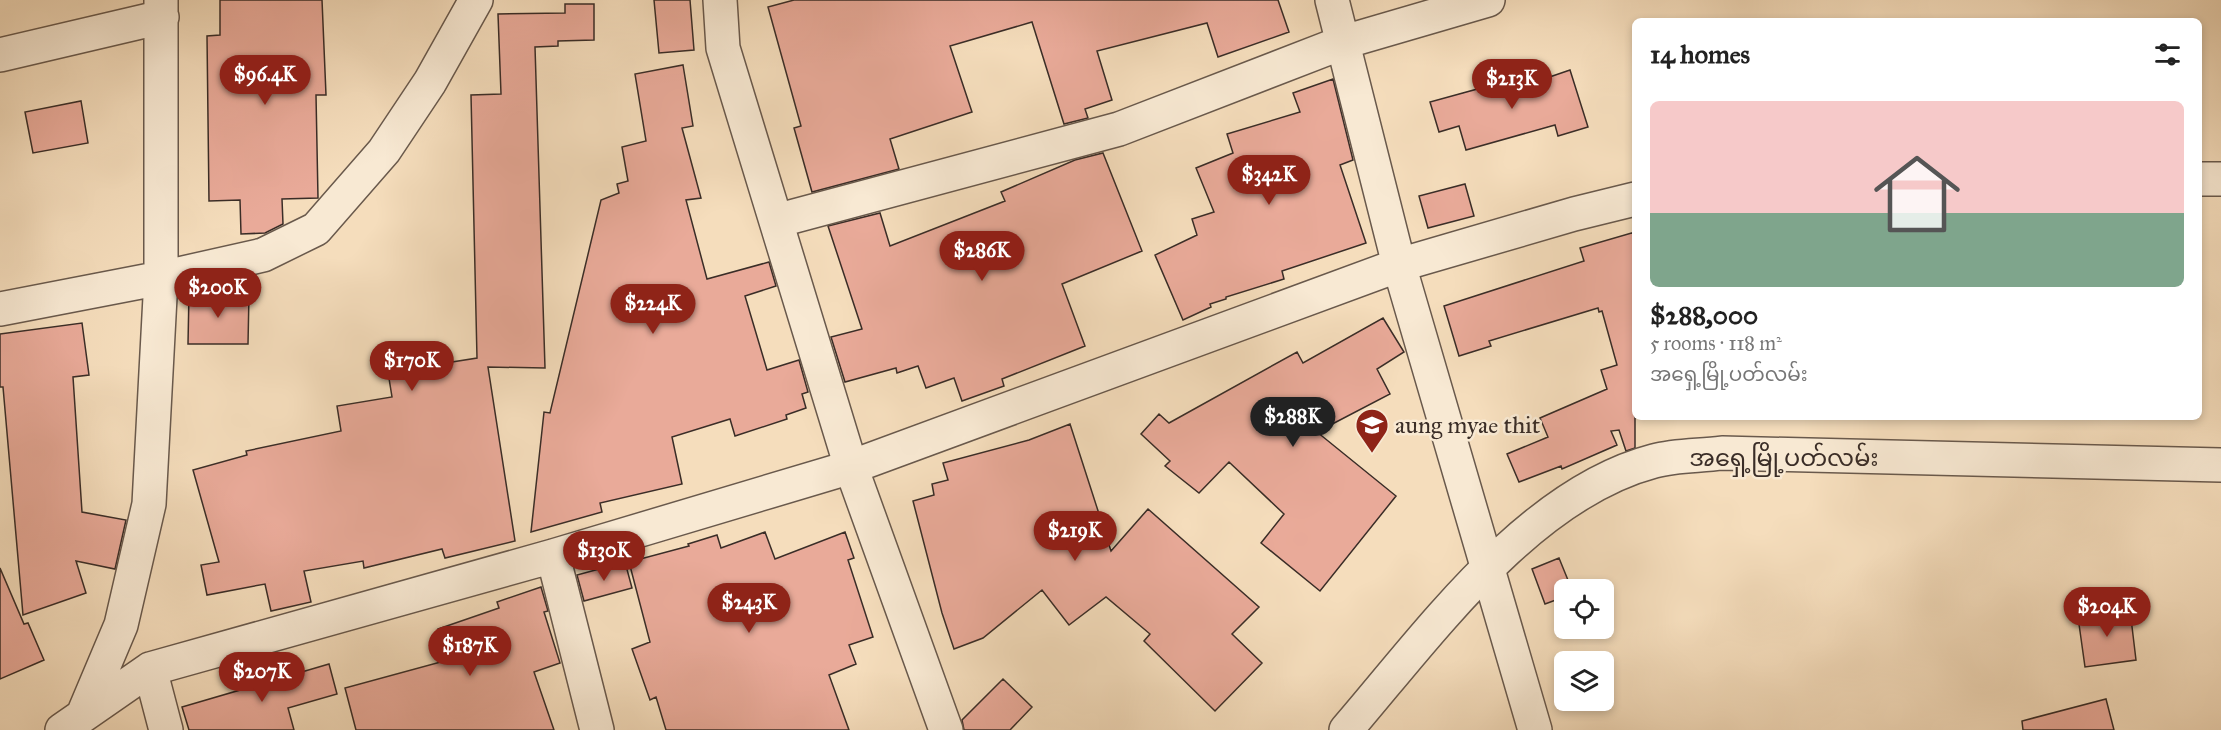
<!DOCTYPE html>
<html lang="en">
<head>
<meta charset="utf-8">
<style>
	:root { --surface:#fff; --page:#f2f2f2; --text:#222; --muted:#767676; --line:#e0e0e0; --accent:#8f2418 }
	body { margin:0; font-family:"IM FELL Great Primer","Noto Sans Myanmar",serif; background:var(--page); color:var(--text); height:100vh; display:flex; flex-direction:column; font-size:22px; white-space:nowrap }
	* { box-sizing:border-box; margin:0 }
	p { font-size:20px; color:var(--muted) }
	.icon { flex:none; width:33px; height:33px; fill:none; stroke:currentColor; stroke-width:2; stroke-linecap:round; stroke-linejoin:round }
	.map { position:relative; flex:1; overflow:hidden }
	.details { position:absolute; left:1632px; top:18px; width:570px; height:402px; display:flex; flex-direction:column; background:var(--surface); border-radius:9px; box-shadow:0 3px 9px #0003 }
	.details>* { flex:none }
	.tools { position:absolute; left:1554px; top:579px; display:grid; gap:12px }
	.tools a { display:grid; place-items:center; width:60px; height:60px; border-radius:9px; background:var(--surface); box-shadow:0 3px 9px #0003; font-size:30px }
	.price { position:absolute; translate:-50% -51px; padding:0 14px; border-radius:21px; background:var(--accent); color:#fff; font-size:20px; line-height:39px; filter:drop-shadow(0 2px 3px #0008) }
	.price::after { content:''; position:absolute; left:50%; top:36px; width:18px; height:14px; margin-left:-9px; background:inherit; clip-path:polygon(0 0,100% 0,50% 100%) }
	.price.on { background:#222; color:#fff }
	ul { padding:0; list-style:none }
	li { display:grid; align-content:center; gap:12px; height:318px; padding:0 18px }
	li+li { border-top:2px solid var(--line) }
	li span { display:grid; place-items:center; height:186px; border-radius:9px; color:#555 }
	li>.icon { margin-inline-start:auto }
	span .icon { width:108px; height:108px; fill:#fffc; stroke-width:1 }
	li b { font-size:26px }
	h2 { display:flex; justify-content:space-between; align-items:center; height:72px; padding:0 18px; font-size:26px }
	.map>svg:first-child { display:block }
	.building { fill:#e9aa99; stroke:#3a2d27; stroke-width:1.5 }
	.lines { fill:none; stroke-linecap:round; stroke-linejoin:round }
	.minor-casing { stroke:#69594c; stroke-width:36 }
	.tertiary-casing { stroke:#69594c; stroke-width:36 }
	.minor { stroke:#f8e9d3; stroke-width:33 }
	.tertiary { stroke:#f8e9d3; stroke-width:33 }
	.labels { text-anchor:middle; stroke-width:5; stroke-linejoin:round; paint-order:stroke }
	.poi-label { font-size:24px; fill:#3a2d27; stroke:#f8e9d3; text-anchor:start }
	.street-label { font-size:24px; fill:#3a2d27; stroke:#f8e9d3 }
</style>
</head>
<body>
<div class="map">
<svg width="2221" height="730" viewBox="0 0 2221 730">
	<rect width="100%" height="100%" fill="#f5ddbc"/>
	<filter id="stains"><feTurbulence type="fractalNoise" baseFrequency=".00333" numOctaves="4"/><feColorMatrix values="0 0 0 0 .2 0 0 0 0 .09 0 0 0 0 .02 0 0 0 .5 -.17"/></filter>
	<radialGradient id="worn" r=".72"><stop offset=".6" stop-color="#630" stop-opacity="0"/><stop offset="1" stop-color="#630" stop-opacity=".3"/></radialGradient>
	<path class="building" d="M220,0H322L326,95H316L318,198L282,199L283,224L265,233L241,234L240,200L209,201L207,36L220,35Z
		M654,0H690L694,50L659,53Z
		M794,0H1278L1289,32L1218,57L1207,23L1097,51L1112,100L1085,109L1088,118L1064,124L1032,22L950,46L972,112L890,139L899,169L812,192L794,128L801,126L768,7Z
		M565,4H594V40L558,41V46L535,47L545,368L488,367L515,541L445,558L442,549L364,568L363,561L304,571L311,602L271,611L265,584L207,595L201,565L219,562L193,470L247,455L246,451L341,431L337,406L392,397L388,372L477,358L471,95L501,94L498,14L565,13Z
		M683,65L693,126L682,128L701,198L686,200L707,279L769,262L776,286L745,296L767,370L799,360L808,392L802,394L806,408L786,415L787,419L735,436L730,419L672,437L682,484L600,503L602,512L531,532L544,412L550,413L601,200L619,193L617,184L628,181L622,147L646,141L635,74Z
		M1570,70L1588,127L1558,136L1555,125L1466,150L1459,126L1439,132L1430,102L1532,74L1535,82Z
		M1333,79L1353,160L1340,165L1366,243L1282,271L1284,279L1226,297V299L1210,304L1211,307L1183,320L1155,255L1197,235L1192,219L1214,212L1196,168L1233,153L1227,134L1300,112L1293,93Z
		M81,101L88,143L33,153L25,112Z
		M1103,153L1142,251L1062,284L1085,346L1002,379L1004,386L962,401L954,378L926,388L918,366L897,373L896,368L845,382L831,337L862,329L828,226L880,213L890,246L1005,201L1001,192L1075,160Z
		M1465,184L1474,216L1428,228L1419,196Z
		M1635,232V448L1626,451L1619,430L1611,431L1617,445L1562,469L1561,466L1519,482L1507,454L1548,437L1540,418L1607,389L1601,370L1617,365L1602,311L1599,312L1598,308L1489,341L1491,346L1459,356L1444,306L1584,261L1580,248Z
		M189,293L249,294L248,344H188Z
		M1383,318L1404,352L1377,369L1390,394L1317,432L1396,496L1320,591L1261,543L1284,514L1229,462L1199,493L1165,466L1170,461L1141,434L1159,414L1169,423L1297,352L1303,363Z
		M82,323L89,375L73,377L82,512L126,520L115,569L76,561L86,593L23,615L3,387H0V334Z
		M1070,424L1111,551L1148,509L1259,607L1232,634L1262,663L1215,711L1144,641L1150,634L1106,597L1069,625L1042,590L983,638L954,649L942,613L913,501L934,495L932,484L948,480L943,463L1029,440Z
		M765,532L775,559L845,532L854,558L848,560L873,637L849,645L856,664L829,675L849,730H666L656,697L650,700L632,649L650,642L629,562L689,546L688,544L717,535L721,548Z
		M1559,558L1572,590H1564V597L1545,604L1532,569Z
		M625,562L632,588L584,601L577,575Z
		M0,568L24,624L28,623L44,660L0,679Z
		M541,587L548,611L544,612L560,663L534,672L554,730H356L345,688L448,660L438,629L499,608L497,602Z
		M2130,610L2136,660L2085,667L2078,617Z
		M329,664L337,694L288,708L294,730H189L182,707Z
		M1003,679L1032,707L1010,730H964L962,720Z
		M2106,699L2114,730H2023L2022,721Z"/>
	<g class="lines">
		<g class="minor-casing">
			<path id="minor" d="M720,0L723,48L851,467L946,730
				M1332,0L1399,265L1535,730
				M0,55L162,17
				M2199,179H2221
				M776,221L1119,129L1344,42L1488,0
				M0,309L161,278L263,255L316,229L384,151L430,82L476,0
				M553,556L597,730
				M150,669L166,730
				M83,715L121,625L149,504L161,278V0
				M62,730L150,669L553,556L851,467L1399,265L1574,214L1635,199"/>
		</g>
		<g class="tertiary-casing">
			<path id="tertiary" d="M1346,730C1428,635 1528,494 1654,461C1676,455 1700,456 1722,453L2221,465"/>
		</g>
		<use href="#minor" class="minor"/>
		<use href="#tertiary" class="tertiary"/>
	</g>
	<defs>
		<g id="school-pin" transform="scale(1.725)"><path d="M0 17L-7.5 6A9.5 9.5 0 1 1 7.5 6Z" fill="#8f2418" stroke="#f8e9d3"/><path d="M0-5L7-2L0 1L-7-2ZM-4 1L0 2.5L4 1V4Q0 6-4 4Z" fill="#fff"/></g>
	</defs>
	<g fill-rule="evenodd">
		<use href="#school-pin" x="1372" y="425"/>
	</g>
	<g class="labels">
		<g class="poi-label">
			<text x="1395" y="433">aung myae thit</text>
		</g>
		<g class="street-label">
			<text x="1784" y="466">အရှေ့မြို့ပတ်လမ်း</text>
		</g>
	</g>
	<rect width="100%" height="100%" filter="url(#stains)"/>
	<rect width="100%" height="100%" fill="url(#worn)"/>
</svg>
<div class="tools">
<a><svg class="icon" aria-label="locate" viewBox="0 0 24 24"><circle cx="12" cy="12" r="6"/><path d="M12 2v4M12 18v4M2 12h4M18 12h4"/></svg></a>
<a><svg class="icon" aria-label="layers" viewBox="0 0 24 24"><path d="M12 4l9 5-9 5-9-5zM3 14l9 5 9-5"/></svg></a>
</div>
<b class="price" style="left:265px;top:106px">$96.4K</b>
<b class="price" style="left:1512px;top:110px">$213K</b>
<b class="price" style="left:1269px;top:206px">$342K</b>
<b class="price" style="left:982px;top:282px">$286K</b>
<b class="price" style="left:218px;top:319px">$200K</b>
<b class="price" style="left:653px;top:335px">$224K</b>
<b class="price" style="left:412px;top:392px">$170K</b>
<b class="price on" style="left:1293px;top:448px">$288K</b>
<b class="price" style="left:1075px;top:562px">$219K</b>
<b class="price" style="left:604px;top:582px">$130K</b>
<b class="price" style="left:749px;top:634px">$243K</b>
<b class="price" style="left:2107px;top:638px">$204K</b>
<b class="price" style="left:470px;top:677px">$187K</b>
<b class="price" style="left:262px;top:703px">$207K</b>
<section class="details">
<h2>14 homes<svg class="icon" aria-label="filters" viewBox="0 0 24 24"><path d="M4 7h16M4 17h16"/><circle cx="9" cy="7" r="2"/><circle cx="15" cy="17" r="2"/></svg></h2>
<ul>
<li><span style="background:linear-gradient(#f6c9c9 60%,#7fa58c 0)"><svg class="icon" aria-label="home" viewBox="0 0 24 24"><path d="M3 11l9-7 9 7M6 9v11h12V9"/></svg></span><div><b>$288,000</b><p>5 rooms · 118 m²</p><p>အရှေ့မြို့ပတ်လမ်း</p></div></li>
</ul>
</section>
</div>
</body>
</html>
